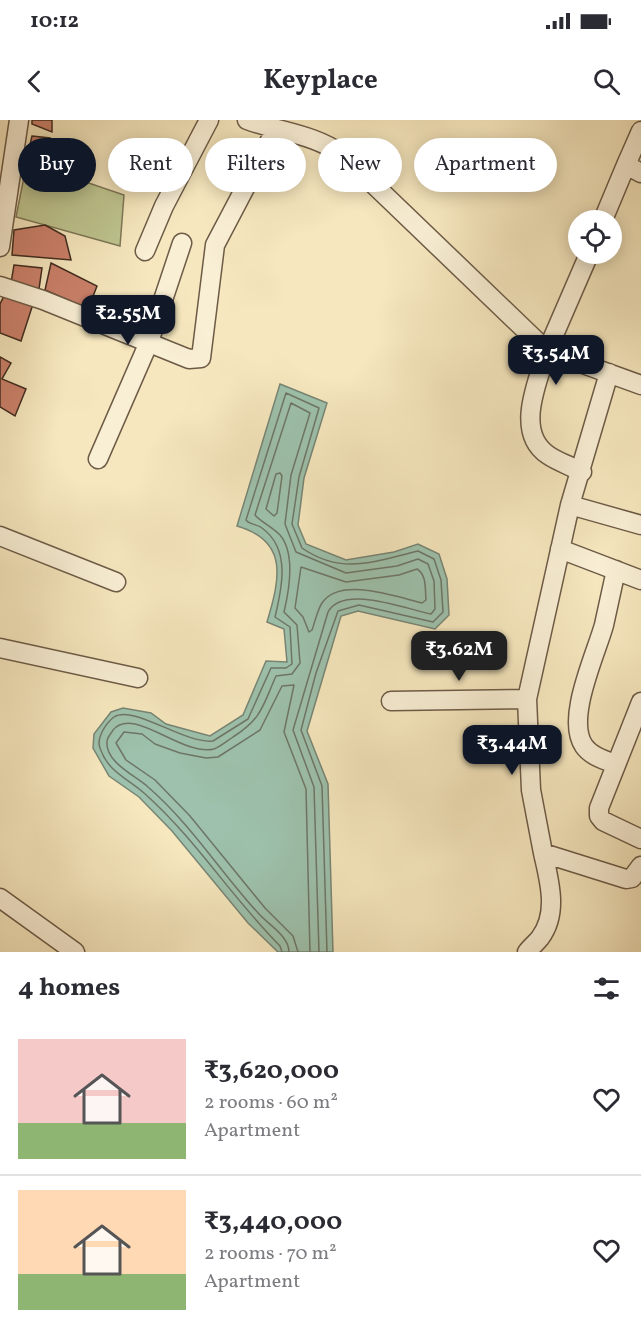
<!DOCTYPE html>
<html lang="en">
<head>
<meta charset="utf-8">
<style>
	:root { --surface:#fff; --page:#f2f2f3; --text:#2b2b33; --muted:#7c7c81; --line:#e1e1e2; --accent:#111827 }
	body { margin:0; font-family:Vollkorn,serif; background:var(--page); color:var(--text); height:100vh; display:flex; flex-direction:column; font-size:22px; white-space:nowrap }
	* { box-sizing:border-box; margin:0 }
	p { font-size:20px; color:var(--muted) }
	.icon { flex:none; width:33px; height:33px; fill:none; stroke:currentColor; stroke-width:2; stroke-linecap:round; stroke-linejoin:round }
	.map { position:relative; height:832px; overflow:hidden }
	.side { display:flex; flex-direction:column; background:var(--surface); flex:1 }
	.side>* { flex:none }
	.guide { position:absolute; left:18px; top:18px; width:606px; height:54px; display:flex; gap:12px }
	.tools { position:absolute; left:568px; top:90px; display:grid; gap:12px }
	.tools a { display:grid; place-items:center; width:54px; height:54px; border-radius:50%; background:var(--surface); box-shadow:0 3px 15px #0003; font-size:30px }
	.price { position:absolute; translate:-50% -51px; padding:0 14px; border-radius:12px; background:var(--accent); color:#fff; font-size:20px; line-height:39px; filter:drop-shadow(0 2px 3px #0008) }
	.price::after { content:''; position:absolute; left:50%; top:36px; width:18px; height:14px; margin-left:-9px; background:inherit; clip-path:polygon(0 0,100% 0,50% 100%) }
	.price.active { background:#222; color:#fff }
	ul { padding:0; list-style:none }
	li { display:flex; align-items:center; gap:18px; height:150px; padding:0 18px }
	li+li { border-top:2px solid var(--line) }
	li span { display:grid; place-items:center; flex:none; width:168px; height:120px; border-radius:0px; color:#555 }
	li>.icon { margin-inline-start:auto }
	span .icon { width:72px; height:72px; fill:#fffc; stroke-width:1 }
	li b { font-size:26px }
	h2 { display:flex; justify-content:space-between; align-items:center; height:72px; padding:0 18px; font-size:26px }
	.chip { padding:0 21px; border-radius:27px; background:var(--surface); box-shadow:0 3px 15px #0003; font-size:21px; line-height:54px }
	.chip.active { background:var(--accent); color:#fff }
	.status { display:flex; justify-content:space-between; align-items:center; height:42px; padding:0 30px; background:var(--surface); direction:ltr }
	.status svg { height:16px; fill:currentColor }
	header { display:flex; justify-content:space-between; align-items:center; height:78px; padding:0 18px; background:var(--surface); font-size:27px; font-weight:700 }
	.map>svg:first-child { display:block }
	.green { fill:#bec590; stroke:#7e7858; stroke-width:1.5 }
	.water { fill:#9dc1ac; stroke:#778574; stroke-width:1.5 }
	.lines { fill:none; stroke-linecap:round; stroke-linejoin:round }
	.shore { stroke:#6e7666; stroke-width:1.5 }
	.building { fill:#cb816b; stroke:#3f2c1f; stroke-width:1.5 }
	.minor-casing { stroke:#6d5b47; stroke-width:21 }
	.minor { stroke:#f9efd5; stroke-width:18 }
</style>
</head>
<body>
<div class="status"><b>10:12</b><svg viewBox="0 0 49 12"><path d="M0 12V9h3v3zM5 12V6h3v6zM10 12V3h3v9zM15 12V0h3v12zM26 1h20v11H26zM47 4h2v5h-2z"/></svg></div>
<header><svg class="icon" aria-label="back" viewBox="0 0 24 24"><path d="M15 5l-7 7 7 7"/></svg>Keyplace<svg class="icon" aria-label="search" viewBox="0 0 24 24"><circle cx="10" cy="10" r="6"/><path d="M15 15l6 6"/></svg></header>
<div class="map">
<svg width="641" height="832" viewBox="0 0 641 832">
	<rect width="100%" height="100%" fill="#f6e7be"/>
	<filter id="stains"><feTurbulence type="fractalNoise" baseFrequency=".00333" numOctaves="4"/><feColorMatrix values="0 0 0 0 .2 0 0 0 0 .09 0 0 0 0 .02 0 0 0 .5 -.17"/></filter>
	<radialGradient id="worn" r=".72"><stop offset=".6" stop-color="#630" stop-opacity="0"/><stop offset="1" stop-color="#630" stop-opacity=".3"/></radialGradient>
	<path class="green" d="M27,42L124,75L120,126L16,97Z"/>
	<path class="water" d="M280,264L327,283L304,358L298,405L306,424L346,440L394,432L418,424L439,434L447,459L449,495L435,509L358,491L341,496L307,611L328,664L333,832H278L248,803L172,711L139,677L109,656L93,628L94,614L111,592L123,588L151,593L166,604L210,616L243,595L266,541L287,542L284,509L267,502C280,459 289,421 237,406Z"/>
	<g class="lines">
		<path class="shore" d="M280,353L282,356L277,393L274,396L266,389L276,354Z
			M301,447L346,462L399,455L417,449C427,455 425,470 426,480L422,483C397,477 340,456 322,483C317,491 315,502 312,510L309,512L303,497L295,488Z
			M282,832L280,826C232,778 195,718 144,673C127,658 108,652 100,628C96,618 106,603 114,597C133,584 184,624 213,621L248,599L271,548H286L292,544L290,507L275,497C282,468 291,429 262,408C257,404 250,405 246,400L286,273L319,288L299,357L292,404L302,428C342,456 376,441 418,431L434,439L441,460L443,492L433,502L359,485L338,491L316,553L301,610L322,666L327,832
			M289,832C289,816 269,805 259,794C221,753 191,704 148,667C136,656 105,642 107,622C107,617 111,614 113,610C133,585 182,637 214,629C220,627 227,621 233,617C262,599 263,585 276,556L292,554L300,543L297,505L284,492C289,471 296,434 280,415C272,407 261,402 255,395L291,283L310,293L291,355L285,404L296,432L346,453L397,446L418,439L428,444L434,461L435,489L431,494C406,489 343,464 328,492L293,610L314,667L319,832
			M298,832L293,816L265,788L190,696L155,660L126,640L116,623L124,612L142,614L155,624L180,633L206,638L218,637L260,610L282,566L294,565L284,612L306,669L310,832"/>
	</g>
	<path class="building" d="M32,0H52V12L32,4Z
		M32,16L50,18L46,41L27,37Z
		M45,105L65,116L71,140L12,135L14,110Z
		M51,143L97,166L88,189L45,170Z
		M14,145L42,148L38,176L10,169Z
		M4,176L33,184L21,221L0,213V184Z
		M0,237L11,243L2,259L26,269L15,296L0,287Z"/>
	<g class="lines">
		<g class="minor-casing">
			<path id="minor" d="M247,0C280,12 314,14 343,35L547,231L589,134
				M641,11L626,45L641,53
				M603,100L626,45
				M0,127L19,0
				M145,131L164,86L209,0
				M0,166L43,180L189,239L201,238L215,125L276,9
				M609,253L570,385L527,579L531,670L543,733L626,759L632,758L641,746
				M98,339L149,222L182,123
				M582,352C571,346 558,342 548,335C514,312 538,261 547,231L641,265
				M570,385L641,405
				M0,416L116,462
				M560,429L641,460
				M0,528L138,558
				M391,581L527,579
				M641,582L599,688V696L603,701L641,719
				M615,644C604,640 591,636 584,626C565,599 596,534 604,505C608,487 612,468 616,450
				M0,778L75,832
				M527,832C531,827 536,823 540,818C559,793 549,760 543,733"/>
		</g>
		<use href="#minor" class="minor"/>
	</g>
	<rect width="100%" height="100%" filter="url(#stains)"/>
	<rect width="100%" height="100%" fill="url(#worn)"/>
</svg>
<div class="tools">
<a><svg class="icon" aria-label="locate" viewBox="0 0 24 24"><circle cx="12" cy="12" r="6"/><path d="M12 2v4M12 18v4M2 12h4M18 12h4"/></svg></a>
</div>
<b class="price" style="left:128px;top:226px">₹2.55M</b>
<b class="price" style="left:556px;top:266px">₹3.54M</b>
<b class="price active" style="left:459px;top:562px">₹3.62M</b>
<b class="price" style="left:512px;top:656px">₹3.44M</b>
<div class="guide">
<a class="chip active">Buy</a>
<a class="chip">Rent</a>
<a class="chip">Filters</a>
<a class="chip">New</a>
<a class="chip">Apartment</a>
</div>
</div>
<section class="side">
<h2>4 homes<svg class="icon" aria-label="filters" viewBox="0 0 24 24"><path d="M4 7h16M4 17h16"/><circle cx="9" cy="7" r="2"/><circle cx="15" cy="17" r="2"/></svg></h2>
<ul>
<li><span style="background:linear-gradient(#f6c9c9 70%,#8fb573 0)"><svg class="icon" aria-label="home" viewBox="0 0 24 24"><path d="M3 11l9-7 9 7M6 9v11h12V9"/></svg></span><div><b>₹3,620,000</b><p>2 rooms · 60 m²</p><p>Apartment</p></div><svg class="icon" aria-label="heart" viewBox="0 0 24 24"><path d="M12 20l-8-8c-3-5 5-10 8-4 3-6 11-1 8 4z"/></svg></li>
<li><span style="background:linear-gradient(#ffd9b3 70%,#8fb573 0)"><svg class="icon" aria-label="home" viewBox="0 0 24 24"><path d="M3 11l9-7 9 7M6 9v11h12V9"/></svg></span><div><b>₹3,440,000</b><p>2 rooms · 70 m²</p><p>Apartment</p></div><svg class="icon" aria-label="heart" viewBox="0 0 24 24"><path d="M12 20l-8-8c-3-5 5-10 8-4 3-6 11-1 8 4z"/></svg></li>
</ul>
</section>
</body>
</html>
